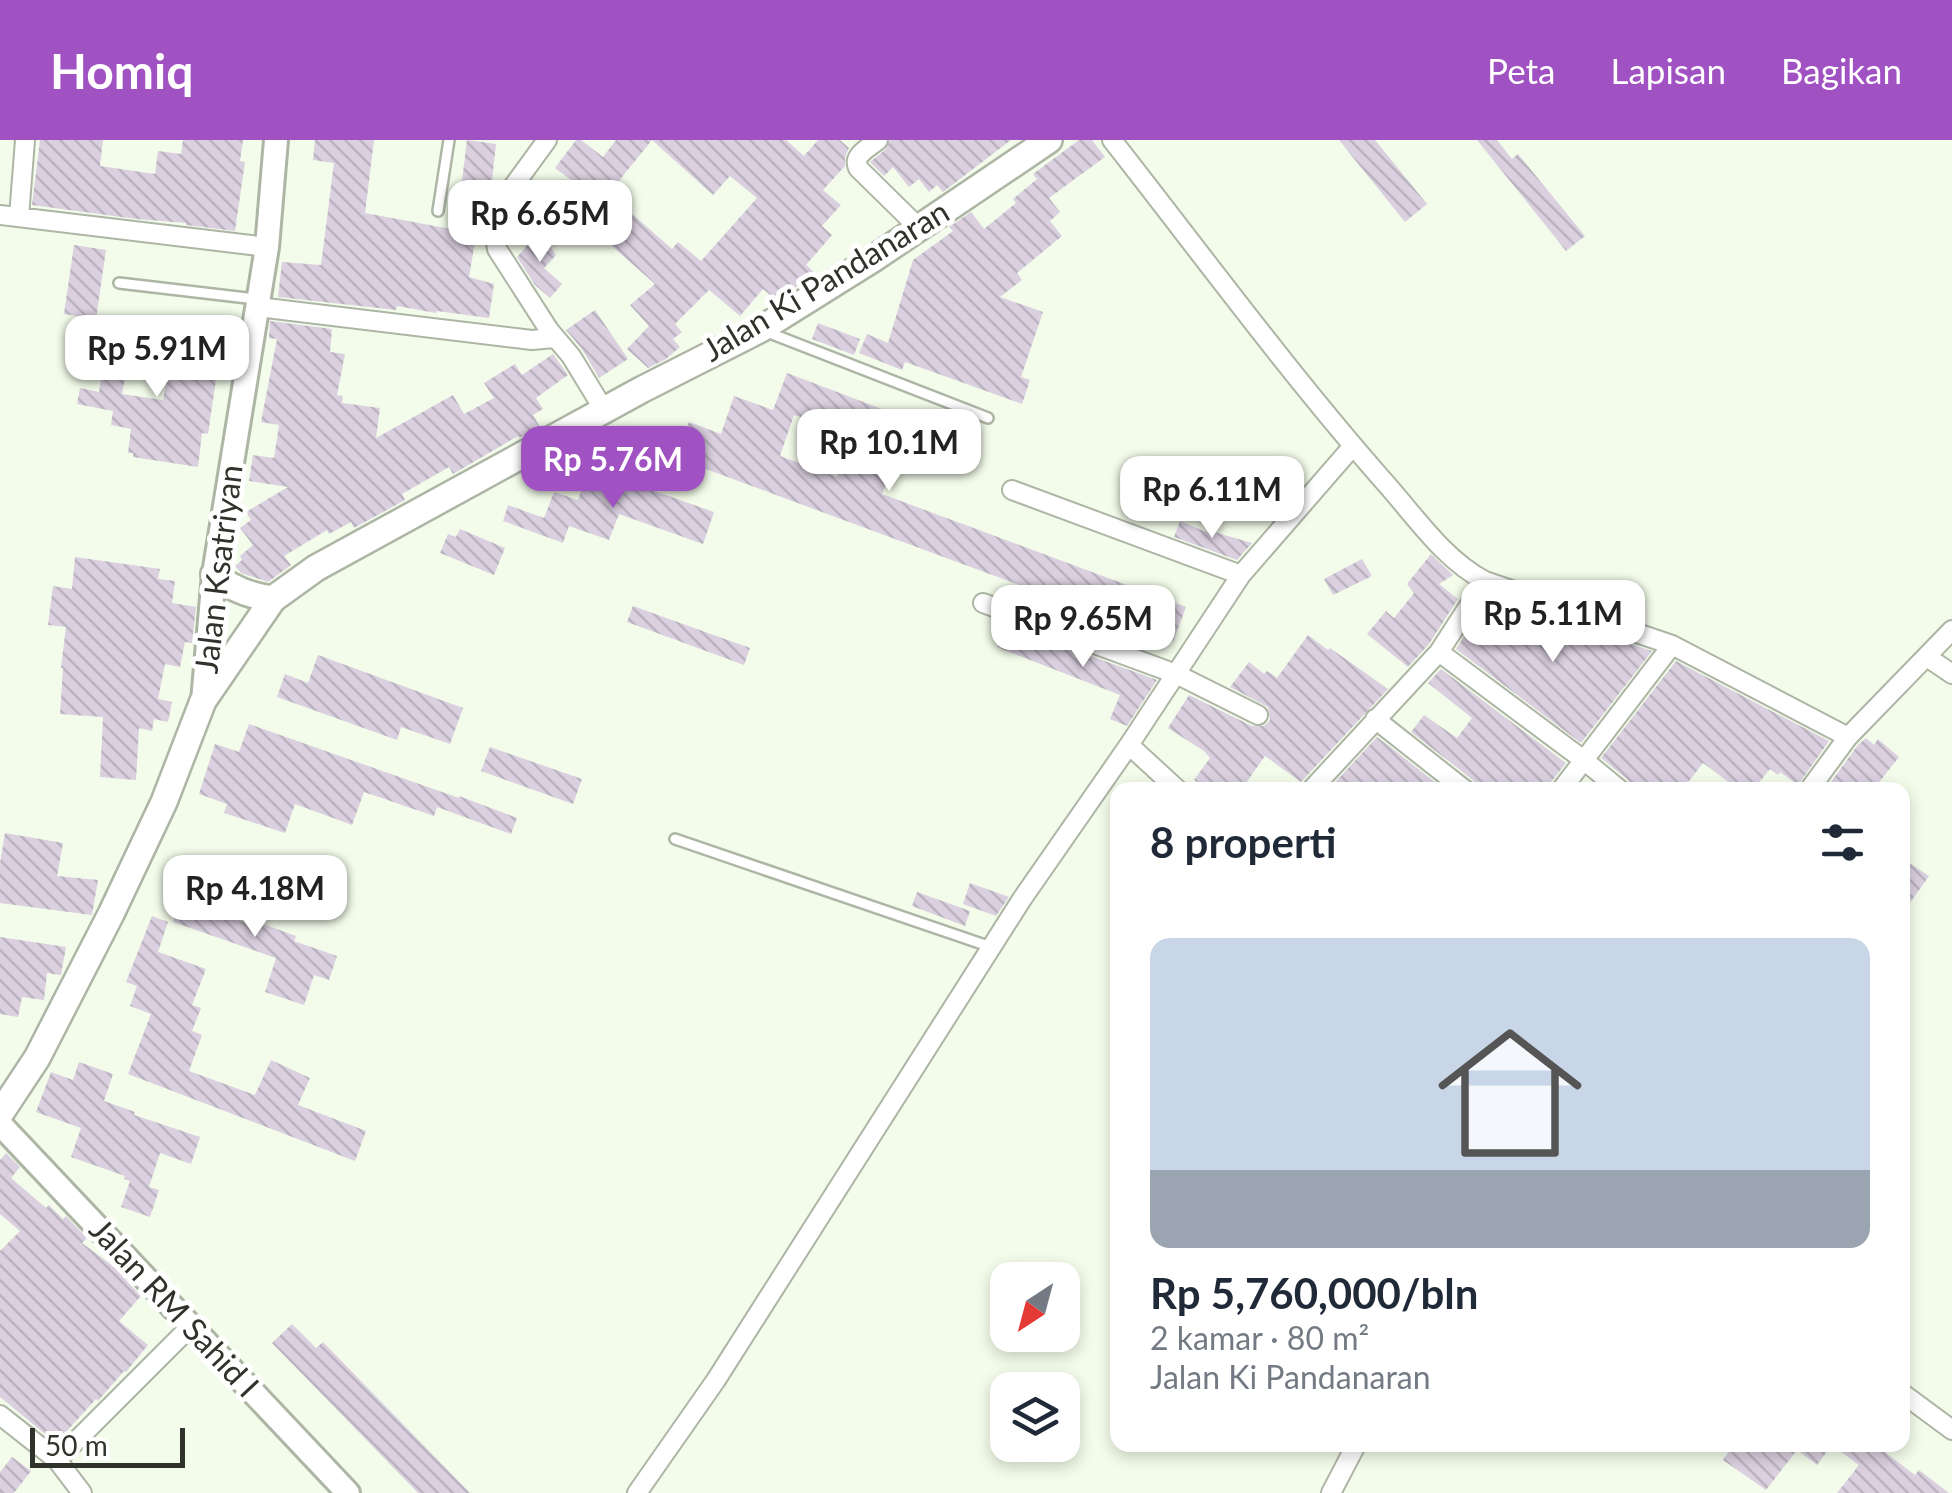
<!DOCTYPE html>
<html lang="id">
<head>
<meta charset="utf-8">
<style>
	:root { --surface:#fff; --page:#f6f6f7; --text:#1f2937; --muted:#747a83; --line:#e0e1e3; --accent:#a051c2 }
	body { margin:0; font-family:Lato,sans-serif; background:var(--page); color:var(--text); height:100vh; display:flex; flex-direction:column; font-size:38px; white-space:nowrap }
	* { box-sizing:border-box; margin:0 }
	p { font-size:32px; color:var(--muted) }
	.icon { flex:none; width:55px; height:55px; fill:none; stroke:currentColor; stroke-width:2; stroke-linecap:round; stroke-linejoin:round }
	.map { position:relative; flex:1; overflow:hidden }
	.drawer { position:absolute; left:1110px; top:642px; width:800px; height:670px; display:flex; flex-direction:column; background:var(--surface); border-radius:20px; box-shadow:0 5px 15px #0003 }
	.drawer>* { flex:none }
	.needle { width:65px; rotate:216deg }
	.tools { position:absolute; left:990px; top:1122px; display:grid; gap:20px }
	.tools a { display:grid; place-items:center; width:90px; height:90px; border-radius:20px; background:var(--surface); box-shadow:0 5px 15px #0003; font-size:50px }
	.scale { position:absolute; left:30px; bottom:25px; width:155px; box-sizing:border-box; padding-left:10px; border:5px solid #2f332c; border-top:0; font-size:28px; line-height:35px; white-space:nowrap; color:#2f332c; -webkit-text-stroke:8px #fff; paint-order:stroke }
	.price { position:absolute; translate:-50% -85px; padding:0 22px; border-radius:20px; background:#fff; color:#222; font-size:32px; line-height:65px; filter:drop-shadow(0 2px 5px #0008) }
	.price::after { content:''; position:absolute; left:50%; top:60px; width:30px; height:22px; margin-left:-15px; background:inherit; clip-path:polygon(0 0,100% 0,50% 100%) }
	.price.selected { background:var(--accent); color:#fff }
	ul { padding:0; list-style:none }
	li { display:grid; align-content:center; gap:20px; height:530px; padding:0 40px }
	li+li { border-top:2px solid var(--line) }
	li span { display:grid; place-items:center; height:310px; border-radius:20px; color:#555 }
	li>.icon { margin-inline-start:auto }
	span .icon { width:180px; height:180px; fill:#fffc; stroke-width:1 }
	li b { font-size:42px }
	h2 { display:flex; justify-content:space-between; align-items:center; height:120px; padding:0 40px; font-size:42px }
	header { display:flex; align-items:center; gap:60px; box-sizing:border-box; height:140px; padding:0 50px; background:var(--accent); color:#fff }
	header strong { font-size:48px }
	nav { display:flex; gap:55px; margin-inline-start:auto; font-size:35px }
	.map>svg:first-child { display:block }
	.building { fill:url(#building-back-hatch); fill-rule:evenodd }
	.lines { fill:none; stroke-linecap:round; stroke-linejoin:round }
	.service-casing { stroke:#adb5a5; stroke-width:14 }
	.minor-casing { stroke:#adb5a5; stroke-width:22 }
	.tertiary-casing { stroke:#adb5a5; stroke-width:28 }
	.secondary-casing { stroke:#adb5a5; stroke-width:30 }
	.service { stroke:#fff; stroke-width:9 }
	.minor { stroke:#fff; stroke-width:18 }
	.tertiary { stroke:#fff; stroke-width:22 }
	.secondary { stroke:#fff; stroke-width:25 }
	.labels { text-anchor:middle; stroke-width:10; stroke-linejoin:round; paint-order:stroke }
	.street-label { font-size:32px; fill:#2f332c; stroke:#fff }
</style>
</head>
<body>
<header>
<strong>Homiq</strong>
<nav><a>Peta</a><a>Lapisan</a><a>Bagikan</a></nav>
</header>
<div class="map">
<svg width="1952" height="1353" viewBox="0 0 1952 1353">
	<defs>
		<pattern id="building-back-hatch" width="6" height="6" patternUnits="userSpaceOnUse" patternTransform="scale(2.5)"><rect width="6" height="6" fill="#dad0e0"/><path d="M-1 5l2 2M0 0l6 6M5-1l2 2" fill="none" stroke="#bbb3c0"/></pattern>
	</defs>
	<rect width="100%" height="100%" fill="#f3fcea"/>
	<path class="building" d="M40,0H103L100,26L155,34L158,11L181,14L183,0H243L240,21L245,22L235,91L186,85V83L136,79L32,65Z
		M315,0H374L365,73L456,90L467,0L496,4L490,60L483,79L479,78L469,137L494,144L489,178L437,171L436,173L397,166L396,170L278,157L282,122L321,125L334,23L313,20Z
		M576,0H581L603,17L616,0H786L804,16L818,0H840L849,8L845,17V26L823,50L841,65L822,86L832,95L806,125L816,134L776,160L763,149L740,176L709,150L675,184L682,192L673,199L680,207L666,219L648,228L627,209L649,186L630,165L655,144L604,99L629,71L672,109L678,102L701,121L757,58L730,36L713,55L652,0L614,47L625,56L613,72L555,28Z
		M890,0H1011L943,52L937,45L929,52L919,39L909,47L893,27L884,36L870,22L886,9Z
		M1079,0H1092L1105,17L1049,58L1060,72L1050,81L1062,96L1017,133L1022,140L1000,157L1043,172L1021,237L1030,240L1022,264L905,222L902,230L859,213L867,194L888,203L913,120L953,91L949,87L971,72L984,89L1016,63L1013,59L1037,39L1033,34Z
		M1339,0H1375L1427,64L1405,82Z
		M1477,0H1497L1512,19L1518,14L1585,96L1566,111Z
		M540,91L556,115L544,128L562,144L550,158L535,145L517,117Z
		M74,105L106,110L96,179L64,174Z
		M595,170L628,219L599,238L582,209L566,190Z
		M270,181L332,189L330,212L345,214L337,255L343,256L342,263L380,268L376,298L453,255L464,274L494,258L484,243L515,224L522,235L553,214L568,235L536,258L543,269L533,275L540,287L519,298L518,296L453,334L449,327L402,354L405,360L354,388L351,382L329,394L327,390L284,416L291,425L268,442L241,433L235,426L242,420L240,416L253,405L240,388L251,380L246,372L288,347L249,341L253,315L274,318L279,285L261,282L277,199L269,198Z
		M818,183L860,199L854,215L812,199Z
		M108,199L199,216L198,222L218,226L208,294L202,293L198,327L133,317V313H128L131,289L111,285L113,271L77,264L80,248L99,252ZM128,221L169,228L163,260L122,254Z
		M787,233L911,280L882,354L1186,467L1173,502L676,318L689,282L721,294L734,256L773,270ZM794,275L853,297L837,337L780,316Z
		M589,328L714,372L703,404L619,374L609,400L569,386L563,403L503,381L508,365L544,378L554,352L578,360Z
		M1180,381L1213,395L1214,392L1252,403L1237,420L1174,397Z
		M460,389L505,408L494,435L440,413L448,394L456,397Z
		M1431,414L1453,435L1439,444L1458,459L1429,504L1408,527L1367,494L1386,471L1394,478L1414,453L1407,444Z
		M75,417L160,429L158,439L175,441L172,463L196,467L192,503L185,502L180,527L165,524L158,559L172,562L168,582L154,579L152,591L139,588L136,640L100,637L103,577L60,574L63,528H61L66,487L48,485L53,446L72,449Z
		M1362,419L1372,436L1333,455L1324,439Z
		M1487,465L1496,471L1500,465L1513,474L1517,468L1533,479L1537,472L1597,493L1608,499L1609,497L1652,511L1581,603L1456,509L1478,475L1479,476Z
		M633,466L750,508L744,525L627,482Z
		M1006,485L1157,540L1127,586L1110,579L1120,555L997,507Z
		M1308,495L1328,510L1330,508L1388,549L1301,642L1265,616L1241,650H1209L1194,640L1210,618L1204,611L1168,588L1189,555L1252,586H1264L1270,580L1268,567L1230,547L1249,522L1264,534L1267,531L1277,538Z
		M318,515L463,568L450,604L401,587L397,600L277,557L285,534L308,543Z
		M1676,521L1829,601L1798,645L1780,632L1778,635L1770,629L1753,650H1739L1703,623L1682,650H1632L1628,640L1601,618Z
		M1441,529L1566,623L1551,642L1549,650H1530L1522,644L1516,650H1477L1473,640L1411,592L1424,575L1457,598L1472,578L1428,543Z
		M249,584L459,658V656L517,678L511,694L437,667L434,676L364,652L352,685L295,664L285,693L224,673L227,664L199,654L215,604L239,612Z
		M1377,597L1393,609L1445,650H1328Z
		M1866,598L1874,605L1878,599L1899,617L1873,650H1825L1858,605Z
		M490,607L582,639L573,664L481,631Z
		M5,693L63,703L57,736L98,740L92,775L0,763V723Z
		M1902,718L1929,736L1902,774Z
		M202,731L219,737L217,743L230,747L220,774L261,788L263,784L296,796L294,801L337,816L329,840L314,835L304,865L265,852L276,818L173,782L182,756L188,758L196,736L200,737Z
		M970,743L1009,757L996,776L963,764Z
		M917,752L970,771L965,786L912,766Z
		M152,776L168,782L158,812L206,829L192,865L201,868L192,891L202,895L189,931L255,955L271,920L310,938L298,965L366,991L355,1021L128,934L151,874L130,866L137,846L126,842Z
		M0,797L66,807L61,835L47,833L44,860L22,857L18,877L0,874Z
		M79,922L113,934L104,961L135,972L134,975L200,997L191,1024L160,1013L149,1047L159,1050L150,1077L121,1067L130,1041L124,1039L125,1036L71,1017L81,988L36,972L51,932L73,940Z
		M6,1013L20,1027L11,1038L46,1068L49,1065L63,1079L66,1076L87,1098L82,1103L113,1126L141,1156L119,1181L148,1205L126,1232L124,1231L98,1261L96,1259L56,1303L0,1257V1111L20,1091L0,1074V1020Z
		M292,1184L316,1208L323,1202L470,1353H418L272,1203Z
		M1733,1305H1892L1886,1313L1915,1335L1919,1330L1949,1353H1837L1859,1325L1832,1305L1817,1325L1797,1310L1766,1350L1723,1320Z
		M12,1317L31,1331L14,1353H0V1332Z"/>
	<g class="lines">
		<g class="service-casing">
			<path id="service" d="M438,71L449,0
				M119,143L256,159
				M767,192L988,278
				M675,699L991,807"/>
		</g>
		<g class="minor-casing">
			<path id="minor" d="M547,0L504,59L496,75L494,90L497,109L549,190L571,216L604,270
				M878,0C869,8 852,15 858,28L919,88
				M1112,0C1203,116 1290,235 1388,346C1417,379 1445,420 1485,441L1672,505L1848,597
				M0,75L267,107
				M19,77L25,0
				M258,167L532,200L554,198
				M1012,350L1241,435
				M983,463L1176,534L1258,575
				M1439,512L1585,621L1620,650
				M1927,517L1952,534
				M1375,579L1465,650
				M1129,605L1178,650
				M1311,650L1439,512L1485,441
				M1561,650L1672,505
				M1809,650L1848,597L1952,490
				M1902,1253L1952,1290
				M0,1275L57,1320L82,1353
				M57,1320L191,1186
				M637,1353L716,1240L1022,759L1129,605L1241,435L1353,306
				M1331,1353L1356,1305"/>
		</g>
		<g class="tertiary-casing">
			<path id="tertiary" d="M203,561L214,434L267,107L276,0
				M0,984L348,1353"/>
		</g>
		<g class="secondary-casing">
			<path id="secondary" d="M214,434C231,449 250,456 273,459
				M0,974L37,918L111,774L164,662L203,561L273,459L316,428L641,250L761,189L873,119L1049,0"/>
		</g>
		<use href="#service" class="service"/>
		<use href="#minor" class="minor"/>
		<use href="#tertiary" class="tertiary"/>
		<use href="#secondary" class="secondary"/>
	</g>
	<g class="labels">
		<g class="street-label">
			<text transform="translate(826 141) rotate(-31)" y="11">Jalan Ki Pandanaran</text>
			<text transform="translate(219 429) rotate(-83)" y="11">Jalan Ksatriyan</text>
			<text transform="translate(174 1168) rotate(47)" y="11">Jalan RM Sahid I</text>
		</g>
	</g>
</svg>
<div class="tools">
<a><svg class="needle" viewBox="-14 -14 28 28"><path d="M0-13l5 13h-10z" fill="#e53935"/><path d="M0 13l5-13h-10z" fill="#747a83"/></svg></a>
<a><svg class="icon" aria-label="layers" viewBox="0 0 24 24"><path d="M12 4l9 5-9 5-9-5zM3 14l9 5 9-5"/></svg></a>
</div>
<div class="scale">50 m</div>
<b class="price" style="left:540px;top:125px">Rp 6.65M</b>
<b class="price" style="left:157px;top:260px">Rp 5.91M</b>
<b class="price" style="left:889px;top:354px">Rp 10.1M</b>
<b class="price selected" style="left:613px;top:371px">Rp 5.76M</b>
<b class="price" style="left:1212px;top:401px">Rp 6.11M</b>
<b class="price" style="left:1553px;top:525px">Rp 5.11M</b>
<b class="price" style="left:1083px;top:530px">Rp 9.65M</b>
<b class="price" style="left:255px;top:800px">Rp 4.18M</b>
<section class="drawer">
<h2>8 properti<svg class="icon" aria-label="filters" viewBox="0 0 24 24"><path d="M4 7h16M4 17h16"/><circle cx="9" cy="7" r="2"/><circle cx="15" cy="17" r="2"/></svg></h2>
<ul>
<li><span style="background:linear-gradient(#c9d6e8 75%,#9aa5b1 0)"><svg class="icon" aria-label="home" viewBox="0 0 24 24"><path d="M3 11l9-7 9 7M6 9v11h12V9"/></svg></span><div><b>Rp 5,760,000/bln</b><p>2 kamar · 80 m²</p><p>Jalan Ki Pandanaran</p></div></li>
</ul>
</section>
</div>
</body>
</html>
